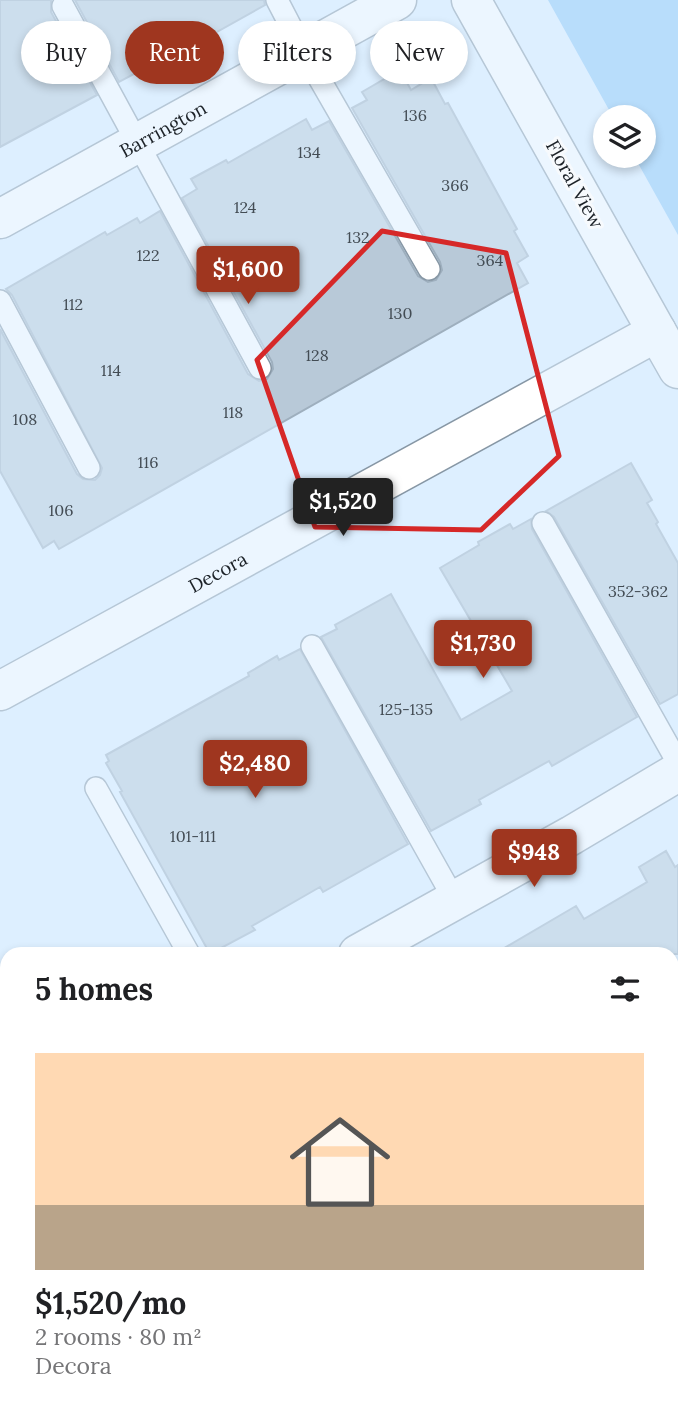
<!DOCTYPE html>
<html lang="en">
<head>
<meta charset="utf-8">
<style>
	:root { --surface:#fff; --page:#f2f2f2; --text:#202124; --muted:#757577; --accent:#9f361f }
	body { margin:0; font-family:Lora,serif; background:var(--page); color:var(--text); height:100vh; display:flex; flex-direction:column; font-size:26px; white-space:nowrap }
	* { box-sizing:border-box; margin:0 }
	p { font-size:23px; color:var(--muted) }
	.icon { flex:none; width:38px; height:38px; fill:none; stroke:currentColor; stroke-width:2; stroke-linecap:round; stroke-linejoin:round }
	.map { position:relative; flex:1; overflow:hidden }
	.side { position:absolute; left:0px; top:947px; width:679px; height:471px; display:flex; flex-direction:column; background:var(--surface); border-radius:21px 21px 0 0; box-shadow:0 4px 10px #0003 }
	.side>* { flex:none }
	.guide { position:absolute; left:21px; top:21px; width:637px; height:63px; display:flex; gap:14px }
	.buttons { position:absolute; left:593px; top:105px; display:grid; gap:14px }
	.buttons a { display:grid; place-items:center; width:63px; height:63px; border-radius:50%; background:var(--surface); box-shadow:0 4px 10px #0003; font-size:35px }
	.price { position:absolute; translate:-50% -60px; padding:0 16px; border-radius:7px; background:var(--accent); color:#fff; font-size:23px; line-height:46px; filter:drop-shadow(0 2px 4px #0008) }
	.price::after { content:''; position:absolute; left:50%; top:42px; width:21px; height:16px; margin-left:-10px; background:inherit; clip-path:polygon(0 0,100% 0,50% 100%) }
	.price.current { background:#222; color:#fff }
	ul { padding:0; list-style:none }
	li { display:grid; align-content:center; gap:14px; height:371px; padding:0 35px }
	li span { display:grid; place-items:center; height:217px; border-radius:0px; color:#555 }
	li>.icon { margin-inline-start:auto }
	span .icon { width:126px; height:126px; fill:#fffc; stroke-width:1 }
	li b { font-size:30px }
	h2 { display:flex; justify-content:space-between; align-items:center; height:84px; padding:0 35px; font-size:30px }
	.chip { padding:0 24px; border-radius:32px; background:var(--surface); box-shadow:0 4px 10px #0003; font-size:24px; line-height:63px }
	.chip.current { background:var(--accent); color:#fff }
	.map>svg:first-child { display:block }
	.green { fill:#8cc7f7 }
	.building { fill:#b8c9d8; stroke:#9eafbe; stroke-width:2 }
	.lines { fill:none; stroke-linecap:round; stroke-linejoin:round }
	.service-casing { stroke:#8797a5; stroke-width:24 }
	.minor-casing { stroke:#8797a5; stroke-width:41 }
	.tertiary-casing { stroke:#8797a5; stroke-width:41 }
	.secondary-casing { stroke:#8797a5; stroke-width:41 }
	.service { stroke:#fff; stroke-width:21 }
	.minor { stroke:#fff; stroke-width:38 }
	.tertiary { stroke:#fff; stroke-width:38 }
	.secondary { stroke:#fff; stroke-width:38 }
	.marked { fill:none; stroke:#d62828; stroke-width:5; stroke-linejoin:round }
	.labels { text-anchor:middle; stroke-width:6; stroke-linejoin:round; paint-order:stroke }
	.number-label { font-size:16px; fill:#434c54 }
	.street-label { font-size:19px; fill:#1c2228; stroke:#f7fafd }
</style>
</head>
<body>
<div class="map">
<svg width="678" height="1417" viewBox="0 0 678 1417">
	<rect width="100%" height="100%" fill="#ddefff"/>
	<path class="green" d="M548,0H678V235L634,156H644V117H613Z"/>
	<path class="building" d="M0,0H51V12L97,95L0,147Z
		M75,0H264L265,5L147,71L145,68L119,82Z
		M400,70L411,90L431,78L445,104L448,103L517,229L514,231L528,256L517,263L528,283L59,549L54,541L43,548L0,471V329L77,474L83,479L95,480L100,475L102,468L12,295L6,289L105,232L107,235L137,218L140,223L160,211L248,374L259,381L267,379L273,369L272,362L182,198L197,189L191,179L226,160L228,163L306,119L312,130L329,121L418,276L428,282L436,280L442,270L440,262L352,108L367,100L362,92Z
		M631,463L652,500L647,503L658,522L656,524L678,563V694L660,704L554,517L546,511Z
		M531,519L532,529L637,717L552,766L549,761L479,800L481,804L431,831L321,637L337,629L335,625L391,594L461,720L512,691L440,568L479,545L478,542L510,524L513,529Z
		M300,649L408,844L323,892L320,887L313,891L252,926L255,930L210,954L120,792L122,791L106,763L109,761L106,755L249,676L248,673L277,656L279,660Z
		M666,851L675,867L678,865V954H494L576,906L584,919L647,882L639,867Z"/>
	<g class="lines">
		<g class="service-casing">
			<path id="service" d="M277,0L304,52L429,269
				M63,6L260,368
				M0,301L89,468
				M543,523L678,763
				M312,646L454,899
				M96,788L189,954
				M672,988L678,985
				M672,1293L678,1289
				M459,1417L470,1410"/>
		</g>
		<g class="minor-casing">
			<g id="minor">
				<path id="s1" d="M0,219L397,0"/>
				<path d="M657,332L678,369"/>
				<path d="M358,954L572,835L678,772"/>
			</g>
		</g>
		<g class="tertiary-casing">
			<g id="tertiary">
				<path id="s2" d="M0,691L657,332L471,0"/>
			</g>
		</g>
		<g class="secondary-casing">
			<path id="secondary" d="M0,1070L7,1081
				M0,1220L7,1232
				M105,1410L109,1417
				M188,1410L192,1417"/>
		</g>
		<use href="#service" class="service"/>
		<use href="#minor" class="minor"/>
		<use href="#tertiary" class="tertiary"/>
		<use href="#secondary" class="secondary"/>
	</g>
	<path d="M0 0H678V1417H0ZM382,231L506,253L559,456L481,530L315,527L257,360Z" fill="#ddefff" fill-opacity=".55" fill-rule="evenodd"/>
	<path class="marked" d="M382,231L506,253L559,456L481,530L315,527L257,360Z"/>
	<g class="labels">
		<g class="number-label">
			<text x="415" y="121">136</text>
			<text x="309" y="158">134</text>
			<text x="455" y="191">366</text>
			<text x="245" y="213">124</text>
			<text x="358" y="243">132</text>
			<text x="148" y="261">122</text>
			<text x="490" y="266">364</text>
			<text x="73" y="310">112</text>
			<text x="400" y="319">130</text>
			<text x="317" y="361">128</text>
			<text x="111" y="376">114</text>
			<text x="233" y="418">118</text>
			<text x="25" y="425">108</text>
			<text x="148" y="468">116</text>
			<text x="61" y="516">106</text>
			<text x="638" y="597">352-362</text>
			<text x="406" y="715">125-135</text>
			<text x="193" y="842">101-111</text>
		</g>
		<g class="street-label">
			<text dy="7" stroke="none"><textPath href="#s1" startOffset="186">Barrington</textPath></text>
			<text transform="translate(575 184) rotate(61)" y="7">Floral View</text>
			<text dy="7" stroke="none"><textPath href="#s2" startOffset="248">Decora</textPath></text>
		</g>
	</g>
</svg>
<div class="buttons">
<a><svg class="icon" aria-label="layers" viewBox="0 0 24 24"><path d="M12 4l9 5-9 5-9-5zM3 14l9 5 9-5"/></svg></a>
</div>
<b class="price" style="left:248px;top:306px">$1,600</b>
<b class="price current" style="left:343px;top:538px">$1,520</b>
<b class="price" style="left:483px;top:680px">$1,730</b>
<b class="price" style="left:255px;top:800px">$2,480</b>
<b class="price" style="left:534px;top:889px">$948</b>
<div class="guide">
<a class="chip">Buy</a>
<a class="chip current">Rent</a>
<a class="chip">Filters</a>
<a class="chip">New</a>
</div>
<section class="side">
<h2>5 homes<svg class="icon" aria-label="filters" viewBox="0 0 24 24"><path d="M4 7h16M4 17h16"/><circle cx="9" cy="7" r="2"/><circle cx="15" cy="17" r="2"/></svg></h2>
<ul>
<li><span style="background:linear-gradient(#ffd9b3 70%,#b9a48a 0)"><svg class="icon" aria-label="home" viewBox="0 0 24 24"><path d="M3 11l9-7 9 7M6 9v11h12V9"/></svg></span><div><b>$1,520/mo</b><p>2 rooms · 80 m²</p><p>Decora</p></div></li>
</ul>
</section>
</div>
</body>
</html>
